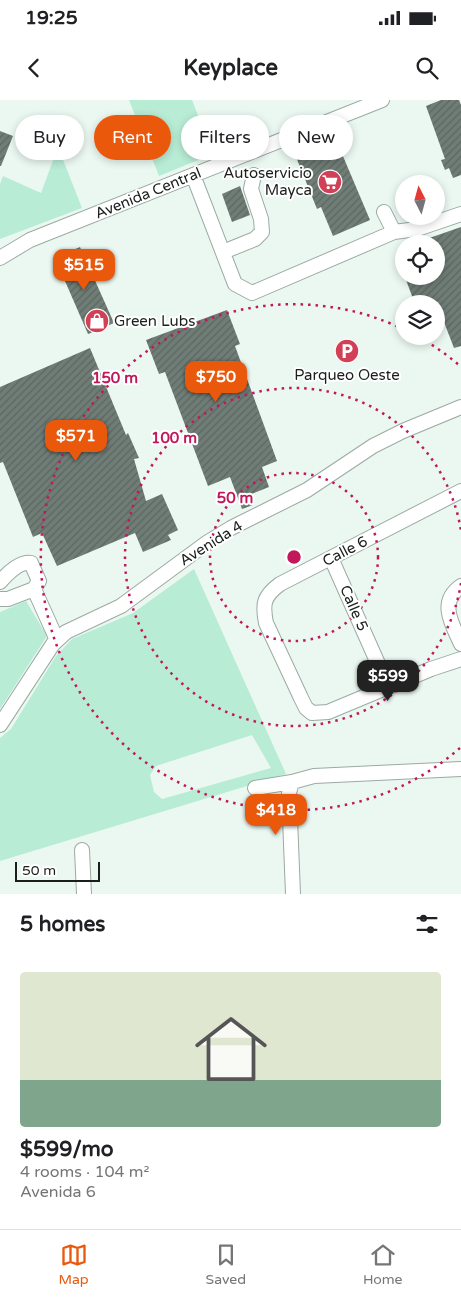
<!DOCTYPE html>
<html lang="en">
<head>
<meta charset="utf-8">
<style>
	:root { --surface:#fff; --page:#f6f6f6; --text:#202124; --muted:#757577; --line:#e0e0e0; --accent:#ea580c }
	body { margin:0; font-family:"Varela Round",sans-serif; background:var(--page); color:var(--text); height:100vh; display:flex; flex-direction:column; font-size:19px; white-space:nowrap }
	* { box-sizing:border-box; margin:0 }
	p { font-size:16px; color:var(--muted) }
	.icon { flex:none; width:28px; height:28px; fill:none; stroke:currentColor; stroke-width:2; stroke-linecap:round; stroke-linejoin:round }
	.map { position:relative; height:794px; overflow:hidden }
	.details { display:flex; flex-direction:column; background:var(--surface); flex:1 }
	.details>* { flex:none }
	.hud { position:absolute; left:15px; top:15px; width:431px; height:45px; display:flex; gap:10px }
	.needle { width:32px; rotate:354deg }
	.buttons { position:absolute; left:395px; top:75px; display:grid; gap:10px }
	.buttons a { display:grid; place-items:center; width:50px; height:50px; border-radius:50%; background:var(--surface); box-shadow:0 2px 8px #0003; font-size:25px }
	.scale { position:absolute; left:15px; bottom:12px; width:85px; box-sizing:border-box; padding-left:5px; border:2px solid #1a1f1d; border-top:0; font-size:14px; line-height:18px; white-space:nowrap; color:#1a1f1d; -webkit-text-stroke:4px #fff; paint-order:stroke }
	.price { position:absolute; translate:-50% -42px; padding:0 11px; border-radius:10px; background:var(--accent); color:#fff; font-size:16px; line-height:32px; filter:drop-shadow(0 1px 2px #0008) }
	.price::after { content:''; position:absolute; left:50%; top:30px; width:15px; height:11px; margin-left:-8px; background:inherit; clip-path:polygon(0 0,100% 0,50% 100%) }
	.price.on { background:#222; color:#fff }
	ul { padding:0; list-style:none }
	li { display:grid; align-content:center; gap:10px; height:265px; padding:0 20px }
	li span { display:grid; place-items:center; height:155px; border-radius:5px; color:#555 }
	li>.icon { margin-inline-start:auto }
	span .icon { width:90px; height:90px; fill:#fffc; stroke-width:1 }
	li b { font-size:21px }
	h2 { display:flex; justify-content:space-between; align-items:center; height:60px; padding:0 20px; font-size:21px }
	.pill { padding:0 18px; border-radius:22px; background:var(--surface); box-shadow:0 2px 8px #0003; font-size:18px; line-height:45px }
	.pill.on { background:var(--accent); color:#fff }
	.status { display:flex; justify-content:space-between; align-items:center; height:35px; padding:0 25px; background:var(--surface); direction:ltr }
	.status svg { height:14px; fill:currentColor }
	header { display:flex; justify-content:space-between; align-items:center; height:65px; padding:0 20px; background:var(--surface); font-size:22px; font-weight:700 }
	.dock { display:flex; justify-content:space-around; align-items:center; height:70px; border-top:1px solid var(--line); background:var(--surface); font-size:14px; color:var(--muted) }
	.dock a { display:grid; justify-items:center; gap:2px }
	.dock .on { color:var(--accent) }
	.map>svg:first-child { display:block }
	.green { fill:#b8ecd5; fill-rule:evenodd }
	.building { fill:url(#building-hatch) }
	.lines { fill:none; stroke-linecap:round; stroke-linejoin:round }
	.minor-casing { stroke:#9caaa3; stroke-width:16 }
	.minor { stroke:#fff; stroke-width:14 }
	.ring { fill:none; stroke:#c2185b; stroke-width:2.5; stroke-dasharray:2.5 5 }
	.labels { text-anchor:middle; stroke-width:4; stroke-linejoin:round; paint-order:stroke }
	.poi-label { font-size:15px; fill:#1a1f1d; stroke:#fff; text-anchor:end }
	.street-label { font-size:15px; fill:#1a1f1d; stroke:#fff }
	.centre { fill:#c2185b; stroke:#fff; stroke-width:2.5 }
	.ring-label { font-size:15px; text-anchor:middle; font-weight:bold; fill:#c2185b; stroke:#fff; stroke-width:4; stroke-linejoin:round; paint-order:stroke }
</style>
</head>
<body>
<div class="status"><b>19:25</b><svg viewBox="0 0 49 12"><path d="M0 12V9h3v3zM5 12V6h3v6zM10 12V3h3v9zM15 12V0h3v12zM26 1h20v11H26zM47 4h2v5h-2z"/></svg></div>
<header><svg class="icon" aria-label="back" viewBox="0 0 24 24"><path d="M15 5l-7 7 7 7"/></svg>Keyplace<svg class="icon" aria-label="search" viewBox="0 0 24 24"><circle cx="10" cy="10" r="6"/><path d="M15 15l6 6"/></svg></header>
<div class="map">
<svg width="461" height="794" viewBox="0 0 461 794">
	<defs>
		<pattern id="building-hatch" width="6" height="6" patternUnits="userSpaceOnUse" patternTransform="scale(1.25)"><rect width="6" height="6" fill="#707d77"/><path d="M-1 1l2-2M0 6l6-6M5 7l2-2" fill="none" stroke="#5b6661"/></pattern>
	</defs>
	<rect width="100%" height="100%" fill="#eaf8f1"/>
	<path class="green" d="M129,0H192L213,54L159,76Z
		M58,47L82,108L0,139V84L3,76L41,93Z
		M194,469L286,674L0,761V638L11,629L56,556L72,539L133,513ZM252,635L271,668L162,699L154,692L150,675L156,666Z
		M26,501L47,536L0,609V512Z"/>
	<path class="building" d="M441,0H459L461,5V75L453,78L449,68L445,70L441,60L445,59L426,6Z
		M0,31L13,36L1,66H0Z
		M337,42L370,120L333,136L321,107L317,109L294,52L305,48L307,53Z
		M240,86L250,115L232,122L222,94Z
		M461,127V246L454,248L437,204H415L406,180L415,176H436V144H418V142Z
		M80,147L114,223L88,234L55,158Z
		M227,210L240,244L235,246L277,361L262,367L269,387L249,395L253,405L242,409L230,377L208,386L165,272L159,274L146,240Z
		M90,248L126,335L128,333L139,358L134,359L146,401L162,394L178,430L168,435L171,440L143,452L135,433L57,466L42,433L33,437L3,362L0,363V287Z"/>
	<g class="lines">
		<g class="minor-casing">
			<path id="minor" d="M193,75L235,184L252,193L394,132L417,129L461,114
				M384,112L394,132
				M223,152L255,139L262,132L261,119L251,89L254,75
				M0,158L30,140L382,0
				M461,391L280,484C264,496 262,503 266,523L301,598L306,608L312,613L328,612L431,569L461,559
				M331,458L388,586
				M0,482C7,474 20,461 31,463L39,481L34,489L8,499H0
				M461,486C438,502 452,524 461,544
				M34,489L57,540
				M0,625L53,544L66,532L121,506L208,442L231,428L307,390L373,346L403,331L461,307
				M292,682L289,693L293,794
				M255,688L292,682L314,676L461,669
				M82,750L84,794"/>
		</g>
		<use href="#minor" class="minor"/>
	</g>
	<g class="ring">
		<circle cx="294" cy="457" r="84"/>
		<path d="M461 483A169 169 0 1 1 461 431"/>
		<path d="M460 648A253 253 0 1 1 403 229M419 237A253 253 0 0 1 460 266"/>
	</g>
	<defs>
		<g id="supermarket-disc" transform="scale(1.25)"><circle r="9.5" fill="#d14056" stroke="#fff"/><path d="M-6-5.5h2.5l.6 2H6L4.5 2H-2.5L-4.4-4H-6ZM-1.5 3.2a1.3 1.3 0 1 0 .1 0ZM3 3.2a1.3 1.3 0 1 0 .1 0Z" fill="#fff"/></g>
		<g id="shop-disc" transform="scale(1.25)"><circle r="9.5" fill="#d14056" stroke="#fff"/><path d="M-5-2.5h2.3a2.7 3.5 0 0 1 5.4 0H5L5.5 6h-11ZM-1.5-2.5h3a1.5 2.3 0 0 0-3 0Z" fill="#fff"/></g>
		<g id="parking-disc" transform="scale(1.25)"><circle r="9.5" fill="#d14056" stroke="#fff"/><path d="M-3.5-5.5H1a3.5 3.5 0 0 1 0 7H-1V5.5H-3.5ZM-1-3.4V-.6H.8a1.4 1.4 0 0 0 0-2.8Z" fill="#fff"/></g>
	</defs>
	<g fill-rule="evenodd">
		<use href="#supermarket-disc" x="330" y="82"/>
		<use href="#shop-disc" x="97" y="221"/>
		<use href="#parking-disc" x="347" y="251"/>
	</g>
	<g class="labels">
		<g class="poi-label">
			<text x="312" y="78">Autoservicio<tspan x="312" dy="17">Mayca</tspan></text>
			<text x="114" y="226" text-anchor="start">Green Lubs</text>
			<text x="347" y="280" text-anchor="middle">Parqueo Oeste</text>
		</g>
		<g class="street-label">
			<text transform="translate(148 93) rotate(-22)" y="5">Avenida Central</text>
			<text transform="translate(211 443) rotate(-32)" y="5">Avenida 4</text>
			<text transform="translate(345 451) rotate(-27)" y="5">Calle 6</text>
			<text transform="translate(354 508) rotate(66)" y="5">Calle 5</text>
		</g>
	</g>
	<circle cx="294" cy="457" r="8" class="centre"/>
	<g class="ring-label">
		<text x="115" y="283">150 m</text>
		<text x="174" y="343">100 m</text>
		<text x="235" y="403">50 m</text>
	</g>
</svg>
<div class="buttons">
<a><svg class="needle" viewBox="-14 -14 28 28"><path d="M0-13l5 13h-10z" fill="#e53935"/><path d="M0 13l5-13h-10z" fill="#757577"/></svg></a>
<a><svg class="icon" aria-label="locate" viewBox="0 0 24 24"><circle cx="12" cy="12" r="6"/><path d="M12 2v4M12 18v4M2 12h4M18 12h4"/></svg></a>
<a><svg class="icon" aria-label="layers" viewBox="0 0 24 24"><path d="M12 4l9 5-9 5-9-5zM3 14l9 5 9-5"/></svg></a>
</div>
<div class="scale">50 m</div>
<b class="price" style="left:84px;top:191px">$515</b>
<b class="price" style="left:216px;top:303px">$750</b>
<b class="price" style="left:76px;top:362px">$571</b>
<b class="price on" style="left:388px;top:602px">$599</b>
<b class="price" style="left:276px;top:736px">$418</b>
<div class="hud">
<a class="pill">Buy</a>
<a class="pill on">Rent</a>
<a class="pill">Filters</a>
<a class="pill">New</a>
</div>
</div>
<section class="details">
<h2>5 homes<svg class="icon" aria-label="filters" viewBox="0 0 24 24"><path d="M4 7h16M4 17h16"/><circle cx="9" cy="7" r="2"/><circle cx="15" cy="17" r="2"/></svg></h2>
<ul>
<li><span style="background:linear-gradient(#dfe7d0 70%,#7fa58c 0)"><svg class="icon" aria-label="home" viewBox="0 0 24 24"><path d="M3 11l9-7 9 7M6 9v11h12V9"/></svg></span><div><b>$599/mo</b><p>4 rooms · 104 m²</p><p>Avenida 6</p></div></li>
</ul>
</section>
<nav class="dock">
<a class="on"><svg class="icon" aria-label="map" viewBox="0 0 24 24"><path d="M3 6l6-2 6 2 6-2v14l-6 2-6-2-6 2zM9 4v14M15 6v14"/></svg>Map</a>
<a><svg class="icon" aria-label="saved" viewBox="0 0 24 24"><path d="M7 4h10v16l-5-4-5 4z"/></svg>Saved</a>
<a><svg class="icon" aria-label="home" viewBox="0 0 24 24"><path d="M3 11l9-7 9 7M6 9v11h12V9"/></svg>Home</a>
</nav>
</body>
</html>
